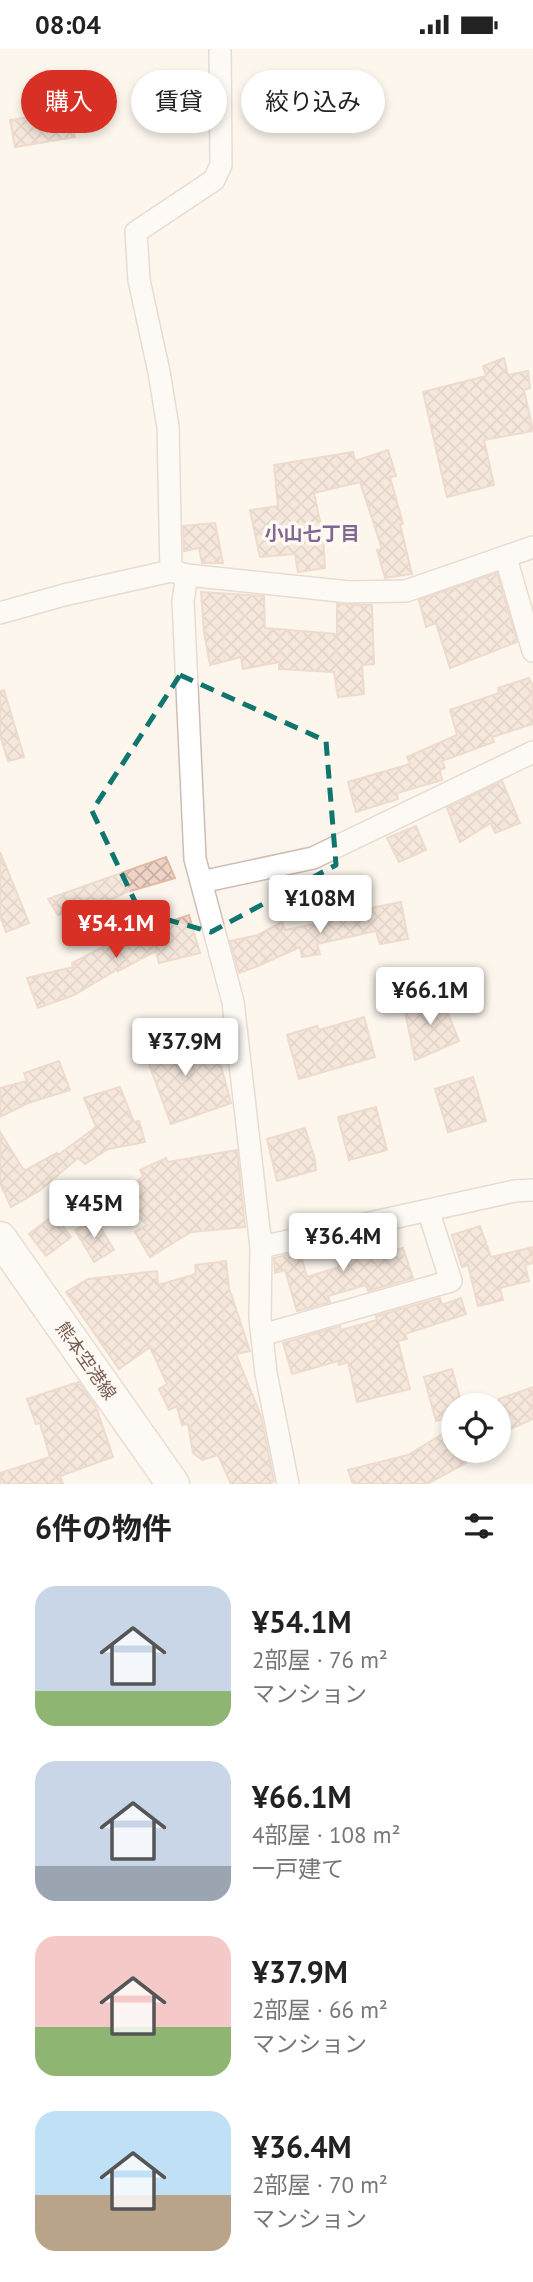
<!DOCTYPE html>
<html lang="ja">
<head>
<meta charset="utf-8">
<style>
	:root { --surface:#fff; --page:#f2f2f2; --text:#222; --muted:#767676; --accent:#d93025 }
	body { margin:0; font-family:"PT Sans","Noto Sans JP",sans-serif; background:var(--page); color:var(--text); height:100vh; display:flex; flex-direction:column; font-size:26px; white-space:nowrap }
	* { box-sizing:border-box; margin:0 }
	p { font-size:23px; color:var(--muted) }
	.icon { flex:none; width:38px; height:38px; fill:none; stroke:currentColor; stroke-width:2; stroke-linecap:round; stroke-linejoin:round }
	.map { position:relative; height:1435px; overflow:hidden }
	.drawer { display:flex; flex-direction:column; background:var(--surface); flex:1 }
	.drawer>* { flex:none }
	.top-card { position:absolute; left:21px; top:21px; width:492px; height:63px; display:flex; gap:14px }
	.tools { position:absolute; left:441px; top:1344px; display:grid; gap:14px }
	.tools a { display:grid; place-items:center; width:70px; height:70px; border-radius:50%; background:var(--surface); box-shadow:0 4px 10px #0003; font-size:35px }
	.price { position:absolute; translate:-50% -60px; padding:0 16px; border-radius:7px; background:#fff; color:#222; font-size:23px; line-height:46px; filter:drop-shadow(0 2px 4px #0008) }
	.price::after { content:''; position:absolute; left:50%; top:42px; width:21px; height:16px; margin-left:-10px; background:inherit; clip-path:polygon(0 0,100% 0,50% 100%) }
	.price.active { background:var(--accent); color:#fff }
	ul { padding:0; list-style:none }
	li { display:flex; align-items:center; gap:21px; height:175px; padding:0 35px }
	li span { display:grid; place-items:center; flex:none; width:196px; height:140px; border-radius:21px; color:#555 }
	li>.icon { margin-inline-start:auto }
	span .icon { width:84px; height:84px; fill:#fffc; stroke-width:1 }
	li b { font-size:30px }
	h2 { display:flex; justify-content:space-between; align-items:center; height:84px; padding:0 35px; font-size:30px }
	.chip { padding:0 24px; border-radius:32px; background:var(--surface); box-shadow:0 4px 10px #0003; font-size:24px; line-height:63px }
	.chip.active { background:var(--accent); color:#fff }
	.status { display:flex; justify-content:space-between; align-items:center; height:49px; padding:0 35px; background:var(--surface); direction:ltr }
	.status svg { height:19px; fill:currentColor }
	.map>svg:first-child { display:block }
	.building { fill:url(#building-cross-hatch); stroke:#e1baa7; stroke-width:2 }
	.lines { fill:none; stroke-linecap:round; stroke-linejoin:round }
	.minor-casing { stroke:#cebdb2; stroke-width:24 }
	.secondary-casing { stroke:#d3bfb2; stroke-width:35 }
	.minor { stroke:#fff; stroke-width:21 }
	.secondary { stroke:#fff; stroke-width:32 }
	.marked { fill:none; stroke:#0f766e; stroke-width:5; stroke-dasharray:14 9; stroke-linejoin:round }
	.labels { text-anchor:middle; stroke-width:7; stroke-linejoin:round; paint-order:stroke }
	.street-label { font-size:18px; fill:#765c50; stroke:#fef9f3 }
	.neighbourhood-label { font-size:19px; font-weight:bold; fill:#816891; stroke:#fef9f3 }
</style>
</head>
<body>
<div class="status"><b>08:04</b><svg viewBox="0 0 49 12"><path d="M0 12V9h3v3zM5 12V6h3v6zM10 12V3h3v9zM15 12V0h3v12zM26 1h20v11H26zM47 4h2v5h-2z"/></svg></div>
<div class="map">
<svg width="533" height="1435" viewBox="0 0 533 1435">
	<defs>
		<pattern id="building-cross-hatch" width="8" height="8" patternUnits="userSpaceOnUse" patternTransform="scale(1.75)"><rect width="8" height="8" fill="#efd4c6"/><path d="M0 0l8 8M0 8l8-8" fill="none" stroke="#c6afa3"/></pattern>
	</defs>
	<rect width="100%" height="100%" fill="#fcf5ed"/>
	<path class="building" d="M68,62L75,88L15,98L10,71Z
		M504,309L508,326L528,322L530,339L524,341L533,382L484,391L494,436L447,448L423,343L486,327L483,317Z
		M388,401L396,427L390,428L403,475H400L412,525L385,529L377,501L382,500L360,433L314,444L323,487L325,519L298,523L295,505L260,508L250,461L278,457L274,416L353,403L355,412Z
		M215,474L223,514H202L199,499L184,502L183,477Z
		M497,524L517,593L450,619L436,574L426,578L419,551Z
		M201,543L264,547L265,579L337,585V555L372,556L374,615L362,616L364,645L338,648L334,623L279,620V613L243,620L241,608L210,616L204,583Z
		M529,629L533,637V675L492,688L494,693L442,712L445,719L440,721L442,731L397,744L398,750L356,763L348,733L410,715L407,708L457,686L450,661L499,644L498,639Z
		M4,641L24,708L8,712L0,686V642Z
		M502,732L520,774L495,784L491,774L460,793L447,759Z
		M416,777L426,801L399,813L387,789Z
		M0,803L29,874L6,883L0,867Z
		M166,808L175,829L127,843L99,856L98,854L58,866L48,850Z
		M401,853L408,890L380,895L376,882L317,895L320,905L302,908L300,898L258,917L239,924L230,892L258,886L282,873L285,881L334,871L332,867Z
		M189,866L200,904L159,914L156,902L118,922V920L74,946L38,959L27,929L73,918L72,914L107,896V894Z
		M442,949L459,992L415,1011L404,958Z
		M364,968L375,1008L299,1030L287,986L317,977L319,981Z
		M162,978L171,1010L216,999L231,1054L171,1075L145,1004L141,983Z
		M59,1012L70,1041L28,1054L0,1068V1039L27,1032L24,1024Z
		M473,1028L486,1072L448,1083L435,1040Z
		M120,1038L134,1073L139,1072L145,1093L108,1100L85,1115L78,1109L39,1142L11,1158L0,1134V1083L23,1120L26,1121L57,1104L58,1106L96,1078L84,1049Z
		M376,1058L387,1101L349,1111L338,1068Z
		M305,1079L315,1111L316,1121L277,1132L267,1090Z
		M237,1101L245,1178L191,1183L150,1208L135,1183L147,1176L120,1148L143,1127L140,1121L166,1109L168,1113Z
		M54,1166L71,1188L46,1207L29,1185Z
		M95,1170L114,1201L94,1213L75,1181Z
		M480,1177L491,1208L533,1198V1214L525,1216L529,1232L500,1239L503,1251L478,1257L468,1216L462,1218L452,1186Z
		M365,1188L370,1209L403,1199L413,1229L368,1242L366,1236L328,1247L330,1253L297,1262L285,1221L275,1224L274,1209L300,1203L307,1228L339,1218L334,1195Z
		M226,1212L229,1239L250,1302L236,1305L261,1367L274,1432L269,1435H231L218,1406L202,1411L193,1404L188,1375L182,1376L177,1357L169,1361L159,1340L167,1335L150,1298L119,1320L66,1243L88,1230L157,1222L158,1236L196,1225L195,1216Z
		M440,1249L442,1256L461,1249L466,1265L405,1285L407,1290L398,1292L410,1340L357,1353L348,1313L339,1316L338,1312L292,1325L283,1294L340,1277L341,1281L377,1271L376,1267Z
		M452,1320L462,1356H453V1367L436,1372L424,1328Z
		M79,1333L96,1358L113,1408L60,1427L63,1435H0V1424L50,1408L40,1374L36,1375L27,1350Z
		M533,1338V1370L499,1385V1350Z
		M444,1384L453,1397V1402H457L466,1414L427,1435H353L348,1421L408,1406Z"/>
	<g class="lines">
		<g class="minor-casing">
			<path id="minor" d="M506,509L533,602
				M171,522L168,378L159,323L139,231L136,183L214,131L221,116L220,0
				M187,526L183,552L195,810L233,953L261,1198L260,1270L266,1324L288,1435
				M0,564L64,546L171,522L187,526L349,543L406,542L533,498
				M201,833L313,809L533,703
				M261,1198L515,1142L533,1141
				M262,1286L451,1232L428,1161"/>
		</g>
		<g class="secondary-casing">
			<path id="secondary" d="M0,1189L173,1435"/>
		</g>
		<use href="#minor" class="minor"/>
		<use href="#secondary" class="secondary"/>
	</g>
	<path d="M0 0H533V1435H0ZM180,626L326,692L336,816L211,883L140,863L92,762Z" fill="#fcf5ed" fill-opacity=".55" fill-rule="evenodd"/>
	<path class="marked" d="M180,626L326,692L336,816L211,883L140,863L92,762Z"/>
	<g class="labels">
		<g class="street-label">
			<text transform="translate(86 1312) rotate(55)" y="6">熊本空港線</text>
		</g>
		<g class="neighbourhood-label">
			<text x="312" y="491">小山七丁目</text>
		</g>
	</g>
</svg>
<div class="tools">
<a><svg class="icon" aria-label="locate" viewBox="0 0 24 24"><circle cx="12" cy="12" r="6"/><path d="M12 2v4M12 18v4M2 12h4M18 12h4"/></svg></a>
</div>
<b class="price" style="left:320px;top:886px">¥108M</b>
<b class="price active" style="left:116px;top:911px">¥54.1M</b>
<b class="price" style="left:430px;top:978px">¥66.1M</b>
<b class="price" style="left:185px;top:1029px">¥37.9M</b>
<b class="price" style="left:94px;top:1191px">¥45M</b>
<b class="price" style="left:343px;top:1224px">¥36.4M</b>
<div class="top-card">
<a class="chip active">購入</a>
<a class="chip">賃貸</a>
<a class="chip">絞り込み</a>
</div>
</div>
<section class="drawer">
<h2>6件の物件<svg class="icon" aria-label="filters" viewBox="0 0 24 24"><path d="M4 7h16M4 17h16"/><circle cx="9" cy="7" r="2"/><circle cx="15" cy="17" r="2"/></svg></h2>
<ul>
<li><span style="background:linear-gradient(#c9d6e8 75%,#8fb573 0)"><svg class="icon" aria-label="home" viewBox="0 0 24 24"><path d="M3 11l9-7 9 7M6 9v11h12V9"/></svg></span><div><b>¥54.1M</b><p>2部屋 · 76 m²</p><p>マンション</p></div></li>
<li><span style="background:linear-gradient(#c9d6e8 75%,#9aa5b1 0)"><svg class="icon" aria-label="home" viewBox="0 0 24 24"><path d="M3 11l9-7 9 7M6 9v11h12V9"/></svg></span><div><b>¥66.1M</b><p>4部屋 · 108 m²</p><p>一戸建て</p></div></li>
<li><span style="background:linear-gradient(#f6c9c9 65%,#8fb573 0)"><svg class="icon" aria-label="home" viewBox="0 0 24 24"><path d="M3 11l9-7 9 7M6 9v11h12V9"/></svg></span><div><b>¥37.9M</b><p>2部屋 · 66 m²</p><p>マンション</p></div></li>
<li><span style="background:linear-gradient(#bfe0f5 60%,#b9a48a 0)"><svg class="icon" aria-label="home" viewBox="0 0 24 24"><path d="M3 11l9-7 9 7M6 9v11h12V9"/></svg></span><div><b>¥36.4M</b><p>2部屋 · 70 m²</p><p>マンション</p></div></li>
</ul>
</section>
</body>
</html>
